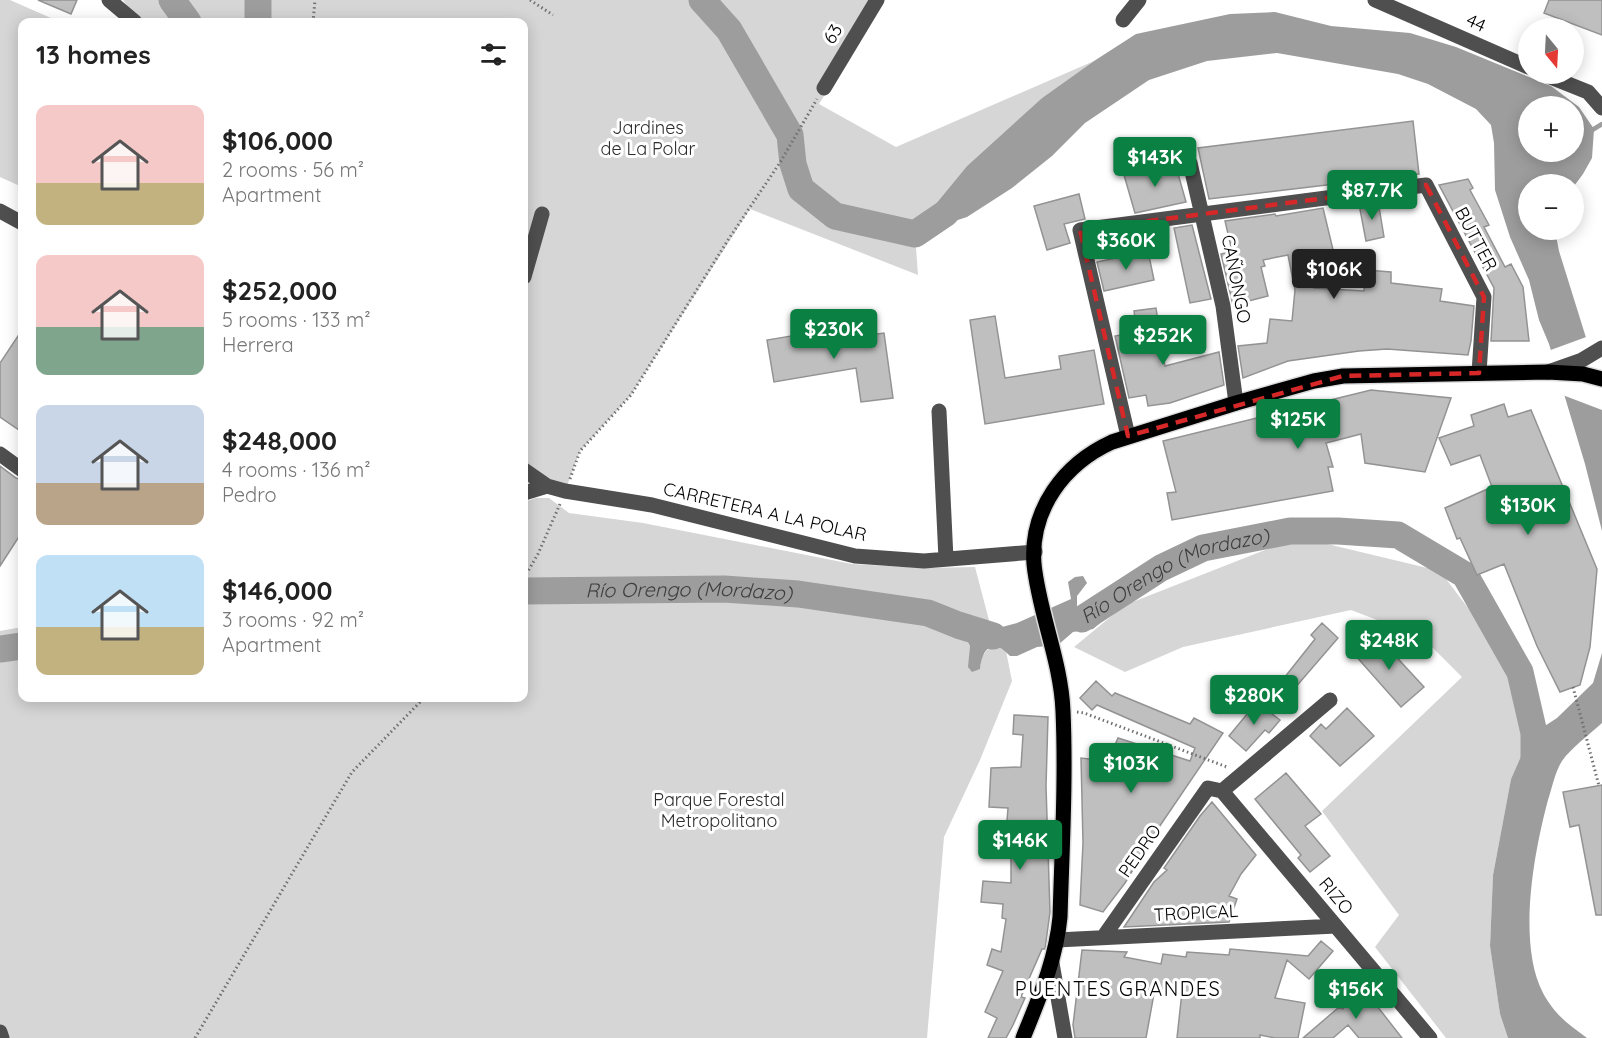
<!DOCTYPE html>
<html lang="en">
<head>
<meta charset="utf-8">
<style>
	:root { --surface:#fff; --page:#f6f6f6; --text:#222; --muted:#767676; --accent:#0b8043 }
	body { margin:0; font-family:Quicksand,sans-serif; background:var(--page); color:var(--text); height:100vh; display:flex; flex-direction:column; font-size:22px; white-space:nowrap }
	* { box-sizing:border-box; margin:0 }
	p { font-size:20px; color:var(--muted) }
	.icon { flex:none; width:33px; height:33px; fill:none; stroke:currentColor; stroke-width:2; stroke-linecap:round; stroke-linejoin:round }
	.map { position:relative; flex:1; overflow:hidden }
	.side { position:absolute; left:18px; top:18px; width:510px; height:684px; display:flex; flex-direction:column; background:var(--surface); border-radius:12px; box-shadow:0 3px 15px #0003 }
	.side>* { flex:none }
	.needle { width:39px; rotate:162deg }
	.tools { position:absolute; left:1518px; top:18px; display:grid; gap:12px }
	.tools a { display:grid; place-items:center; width:66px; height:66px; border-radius:50%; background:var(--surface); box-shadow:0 3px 15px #0003; font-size:30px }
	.price { position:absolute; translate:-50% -51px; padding:0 14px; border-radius:6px; background:var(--accent); color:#fff; font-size:20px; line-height:39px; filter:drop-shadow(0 2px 3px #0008) }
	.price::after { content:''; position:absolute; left:50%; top:36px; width:18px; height:14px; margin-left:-9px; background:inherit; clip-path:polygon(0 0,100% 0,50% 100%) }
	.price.active { background:#222; color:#fff }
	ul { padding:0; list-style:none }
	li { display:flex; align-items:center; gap:18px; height:150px; padding:0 18px }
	li span { display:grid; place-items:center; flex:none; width:168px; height:120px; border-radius:12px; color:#555 }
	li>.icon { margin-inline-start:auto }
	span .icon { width:72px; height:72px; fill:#fffc; stroke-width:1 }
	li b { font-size:26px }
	h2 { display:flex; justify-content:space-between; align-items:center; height:72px; padding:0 18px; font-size:26px }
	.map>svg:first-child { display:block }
	.green { fill:#d6d6d6 }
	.water { fill:#9d9d9d; fill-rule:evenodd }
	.pier { fill:#fff }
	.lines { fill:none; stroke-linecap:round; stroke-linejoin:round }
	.stream { stroke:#9d9d9d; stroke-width:4.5 }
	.river { stroke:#9d9d9d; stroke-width:27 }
	.building { fill:#bfbfbf; stroke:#939393; stroke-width:1.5 }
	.major-casing { stroke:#dbdbdb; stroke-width:18 }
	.path { stroke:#717171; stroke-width:3; stroke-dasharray:1.5 3; stroke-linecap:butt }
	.minor { stroke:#4f4f4f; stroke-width:15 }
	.major { stroke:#000; stroke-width:15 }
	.marked { fill:none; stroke:#d62828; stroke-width:4.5; stroke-dasharray:12 8; stroke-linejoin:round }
	.labels { text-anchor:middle; stroke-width:6; stroke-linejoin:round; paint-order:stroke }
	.street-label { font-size:18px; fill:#000; stroke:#fff }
	.park-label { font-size:18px; fill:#2d2d2d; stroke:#fff }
	.water-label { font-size:20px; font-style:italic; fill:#3e3e3e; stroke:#fff }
	.neighbourhood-label { font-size:20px; letter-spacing:1.5px; fill:#000; stroke:#fff }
</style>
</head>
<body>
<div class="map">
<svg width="1602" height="1038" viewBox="0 0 1602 1038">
	<rect width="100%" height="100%" fill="#fff"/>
	<path class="green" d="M0,0H10L60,22H22V187L0,177Z
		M123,0H884L819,104L896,147L1094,61L1042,98L967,166L930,211L915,234L918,275L750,209L631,395L580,451L565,491L524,470V22H139Z
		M536,498H549L569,513L643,523L852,564L924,568L975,567L991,628H980L963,636L970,646L969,667L980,669L981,658L987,650L995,645L1000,646L1006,651L1012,681L980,760L944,837L927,1038H0V631L22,627V698H524V502Z
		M1298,537L1440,571L1509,662L1526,745L1511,779L1493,875L1490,946L1500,1014L1508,1038H1446L1375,947L1399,915L1322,811L1462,677L1422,637L1351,610L1183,647L1125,672L1074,647L1125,605Z"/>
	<path class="water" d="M1275,12L1331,26L1410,33L1456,47L1551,86L1579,107L1594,129L1592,158L1583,174L1574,186L1528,184V230H1555L1559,251L1602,389V531L1585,464L1549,344L1539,320L1529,280L1510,237L1495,190L1494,143L1491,125L1476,109L1428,84L1398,74L1277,53L1207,61L1149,80L1085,123L1052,156L1012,188L967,217L915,234L930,211L967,166L1042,98L1094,61L1136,34L1230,14ZM1528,106H1574V152H1528Z
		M1083,576L1087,583L1077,596V607L1080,609L1085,604C1096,606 1100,601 1106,593L1118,608L1093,629L1073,632L1058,645L1037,647L1017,656H1010C993,637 982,648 980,669L972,672L968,667L970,646L958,625L980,628L1002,627L1017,623L1071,599L1068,582L1075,577Z
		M1602,653V723C1590,734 1571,748 1562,761C1555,772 1552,788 1548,800C1534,852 1517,943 1543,993C1555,1015 1568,1024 1587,1038H1508L1500,1014L1490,946L1493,875L1511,779L1526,745L1534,733L1557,718L1593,683Z"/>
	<path class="pier" d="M1589,336L1602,379V410L1560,394L1548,351Z"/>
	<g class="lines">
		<path class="stream" d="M1589,132L1602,124"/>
		<g class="river">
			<path d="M172,0L188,22"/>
			<path d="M258,0V22"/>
			<path d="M702,0L729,30L790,135L793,164L801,189L835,216L915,234L946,213"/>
			<path id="s1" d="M524,591L724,589L798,594L928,613L958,625L993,636"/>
			<path id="s2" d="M1082,619L1161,568L1203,548L1290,531H1338L1398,535L1465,575L1520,672L1534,733V768"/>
			<path d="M0,649L22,646"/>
		</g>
	</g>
	<path class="building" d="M38,0H77L71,14Z
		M1549,0H1602V35L1544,13Z
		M1413,121L1419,174L1209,199L1198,148Z
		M1175,163L1186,202L1135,213L1124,175Z
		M1468,179L1473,188L1470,190L1489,225L1484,227L1505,267L1511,264L1523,287L1529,341H1491L1494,288L1439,185Z
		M1079,194L1085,219L1064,224L1070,243L1047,250L1034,206Z
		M1378,201L1384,237L1366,241L1359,204Z
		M1323,208L1334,254L1309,260L1314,288L1364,291L1366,270L1391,272V283L1442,289L1440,301L1474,306L1471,341L1468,355L1387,349L1359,351L1288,361L1243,378L1238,346L1267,343L1270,319L1292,321L1295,290L1288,255L1263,260L1265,266L1261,267L1268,296L1233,305L1221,254L1232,251L1225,221L1275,214L1276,216Z
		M1192,225L1211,299L1190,303L1174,228Z
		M1148,251L1154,280L1104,291L1097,262Z
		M1156,308L1165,366L1219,352L1224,385L1170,403L1148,406L1146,395L1129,398L1115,336L1137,332L1134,311Z
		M995,316L1005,378L1061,369L1059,356L1094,350L1104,404L985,424L970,320Z
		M839,328L841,339L884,333L893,398L861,402L856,368L774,382L767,340Z
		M22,330V432L0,417V363Z
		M1371,390L1451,398L1425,472L1365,463L1361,434L1326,443L1333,467H1328L1333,491L1172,520L1167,493L1176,492L1163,441Z
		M1504,404L1508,417L1531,410L1597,569L1590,647L1580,685L1560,692L1537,646L1504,564L1477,575L1460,538L1457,539L1445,508L1492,487L1480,455L1451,465L1439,438L1474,426L1471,415Z
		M0,466L16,478L22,480V532L0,566Z
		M1322,623L1338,638L1288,696L1277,687L1315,639L1311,635Z
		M1377,636L1424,687L1401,707L1355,655Z
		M1096,681L1112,696L1115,693L1190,724L1194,718L1223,733L1155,833L1125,883L1103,912L1080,905L1083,843L1081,758L1108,761L1118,738L1190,761L1195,748L1097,705L1092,710L1080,698Z
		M1257,702L1280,720L1269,733L1265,730L1246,751L1229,736Z
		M1347,708L1374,736L1340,766L1310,736L1321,724L1326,729Z
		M1014,715L1048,717L1046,786L1050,912L1045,949H1042L1021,997L1025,998L1013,1025L1006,1038H988L997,1018L985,1012L1003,971L987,965L992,949L1001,952L1006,919L1002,918L1003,904L981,902L983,881L1011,883V852H986L987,832L1006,833L1008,808L989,807L991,768L1021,767L1023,735L1013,734Z
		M1286,773L1321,814L1305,826L1330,856L1310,872L1298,858L1301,855L1255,799Z
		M1602,785V915H1596L1579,825L1570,827L1563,792Z
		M1212,802L1256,855L1241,874L1229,896L1237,899L1229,922L1124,927L1154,882L1167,870L1164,868L1200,816Z
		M1321,941L1333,951L1309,979L1287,960L1275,998L1305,1003L1298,1038H1275L1260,1035V1038H1177L1182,992L1155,988L1146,1038H1075L1073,1025L1082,950L1127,952L1124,957L1161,964L1163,954L1186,957L1187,952L1229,955L1230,949L1308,956Z
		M1363,988L1402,1038H1359L1348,1025L1333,1038H1303L1338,1008L1344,1009L1340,1006Z"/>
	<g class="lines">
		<g class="major-casing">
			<path id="major" d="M1023,1038C1039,998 1056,960 1060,917C1062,849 1066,779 1063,711C1061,661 1039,613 1034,564C1030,509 1064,464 1112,442L1236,403L1314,381L1343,376L1548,372L1583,374L1602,379"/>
		</g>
		<path class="path" d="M530,0L553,15
			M313,22L315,0
			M570,479L580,451L631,395L728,240L781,161L817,99
			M524,578L538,554L560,504
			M1573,687L1599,786
			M1077,712L1084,713L1227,767L1225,768
			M195,1038L352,772L424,698"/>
		<path class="minor" d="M109,0L135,22
			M1375,0L1528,67
			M1123,20L1139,0
			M1543,74L1588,92L1602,108
			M824,88L877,0
			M1190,163L1223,306L1236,403
			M0,211L22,223
			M524,277L542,214
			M1548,372L1582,360L1602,348
			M939,411L946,559
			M1128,436L1080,230L1426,185L1484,297L1479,373
			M0,454L22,470
			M524,470L547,486
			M524,493L547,486L565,491L652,505L855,556L924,561L1035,552
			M1222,791L1330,700
			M1104,936L1208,788L1222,791L1430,1038
			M1057,940L1336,926
			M1052,963L1065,1038
			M0,1032L2,1038"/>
		<use href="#major" class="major"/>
	</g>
	<path class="marked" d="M1426,185L1484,297L1479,373L1343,376L1128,436L1080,230Z"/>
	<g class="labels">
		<g class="street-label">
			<text transform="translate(1476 23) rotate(24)" y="6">44</text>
			<text transform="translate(833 34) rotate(-59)" y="6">63</text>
			<text transform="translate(1476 239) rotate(62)" y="6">BUTTER</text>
			<text transform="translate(1236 279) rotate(79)" y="6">CAÑONGO</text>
			<text transform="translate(765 512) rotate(13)" y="6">CARRETERA A LA POLAR</text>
			<text transform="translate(1140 851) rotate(-55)" y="6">PEDRO</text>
			<text transform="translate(1336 896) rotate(50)" y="6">RIZO</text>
			<text transform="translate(1196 913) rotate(-3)" y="6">TROPICAL</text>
		</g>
		<g class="park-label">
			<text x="648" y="134">Jardines<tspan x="648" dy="21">de La Polar</tspan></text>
			<text x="719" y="806">Parque Forestal<tspan x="719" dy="21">Metropolitano</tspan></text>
		</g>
		<g class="water-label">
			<text dy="7" stroke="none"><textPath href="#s2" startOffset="104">Río Orengo (Mordazo)</textPath></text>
			<text dy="7" stroke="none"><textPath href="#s1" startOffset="165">Río Orengo (Mordazo)</textPath></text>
		</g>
		<g class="neighbourhood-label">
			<text x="1118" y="996">PUENTES GRANDES</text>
		</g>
	</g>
</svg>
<div class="tools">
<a><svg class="needle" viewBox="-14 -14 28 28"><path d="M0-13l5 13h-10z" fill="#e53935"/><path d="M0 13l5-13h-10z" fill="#767676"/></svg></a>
<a>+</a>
<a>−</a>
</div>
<b class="price" style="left:1155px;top:188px">$143K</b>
<b class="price" style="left:1372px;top:221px">$87.7K</b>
<b class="price" style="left:1126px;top:271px">$360K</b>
<b class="price active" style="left:1334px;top:300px">$106K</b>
<b class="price" style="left:834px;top:360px">$230K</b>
<b class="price" style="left:1163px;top:366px">$252K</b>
<b class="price" style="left:1298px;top:450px">$125K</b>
<b class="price" style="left:1528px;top:536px">$130K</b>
<b class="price" style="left:1389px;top:671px">$248K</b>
<b class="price" style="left:1254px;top:726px">$280K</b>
<b class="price" style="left:1131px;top:794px">$103K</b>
<b class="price" style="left:1020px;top:871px">$146K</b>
<b class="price" style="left:1356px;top:1020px">$156K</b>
<section class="side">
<h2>13 homes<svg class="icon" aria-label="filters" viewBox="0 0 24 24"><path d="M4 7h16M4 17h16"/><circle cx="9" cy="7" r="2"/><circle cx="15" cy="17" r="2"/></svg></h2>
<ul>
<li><span style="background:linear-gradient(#f6c9c9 65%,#c2b280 0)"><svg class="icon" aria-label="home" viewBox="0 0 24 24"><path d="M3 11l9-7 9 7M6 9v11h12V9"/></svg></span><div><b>$106,000</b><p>2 rooms · 56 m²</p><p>Apartment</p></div></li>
<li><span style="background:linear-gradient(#f6c9c9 60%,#7fa58c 0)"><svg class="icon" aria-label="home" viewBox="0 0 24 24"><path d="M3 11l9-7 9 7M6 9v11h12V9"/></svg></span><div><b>$252,000</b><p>5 rooms · 133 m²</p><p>Herrera</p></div></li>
<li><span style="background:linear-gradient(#c9d6e8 65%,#b9a48a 0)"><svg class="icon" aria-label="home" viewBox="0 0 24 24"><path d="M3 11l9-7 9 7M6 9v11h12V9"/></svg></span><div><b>$248,000</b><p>4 rooms · 136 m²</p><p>Pedro</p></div></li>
<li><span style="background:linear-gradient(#bfe0f5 60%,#c2b280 0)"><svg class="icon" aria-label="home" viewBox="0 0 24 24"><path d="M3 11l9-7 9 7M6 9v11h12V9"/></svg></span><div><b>$146,000</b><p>3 rooms · 92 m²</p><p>Apartment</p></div></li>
</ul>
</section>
</div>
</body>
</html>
